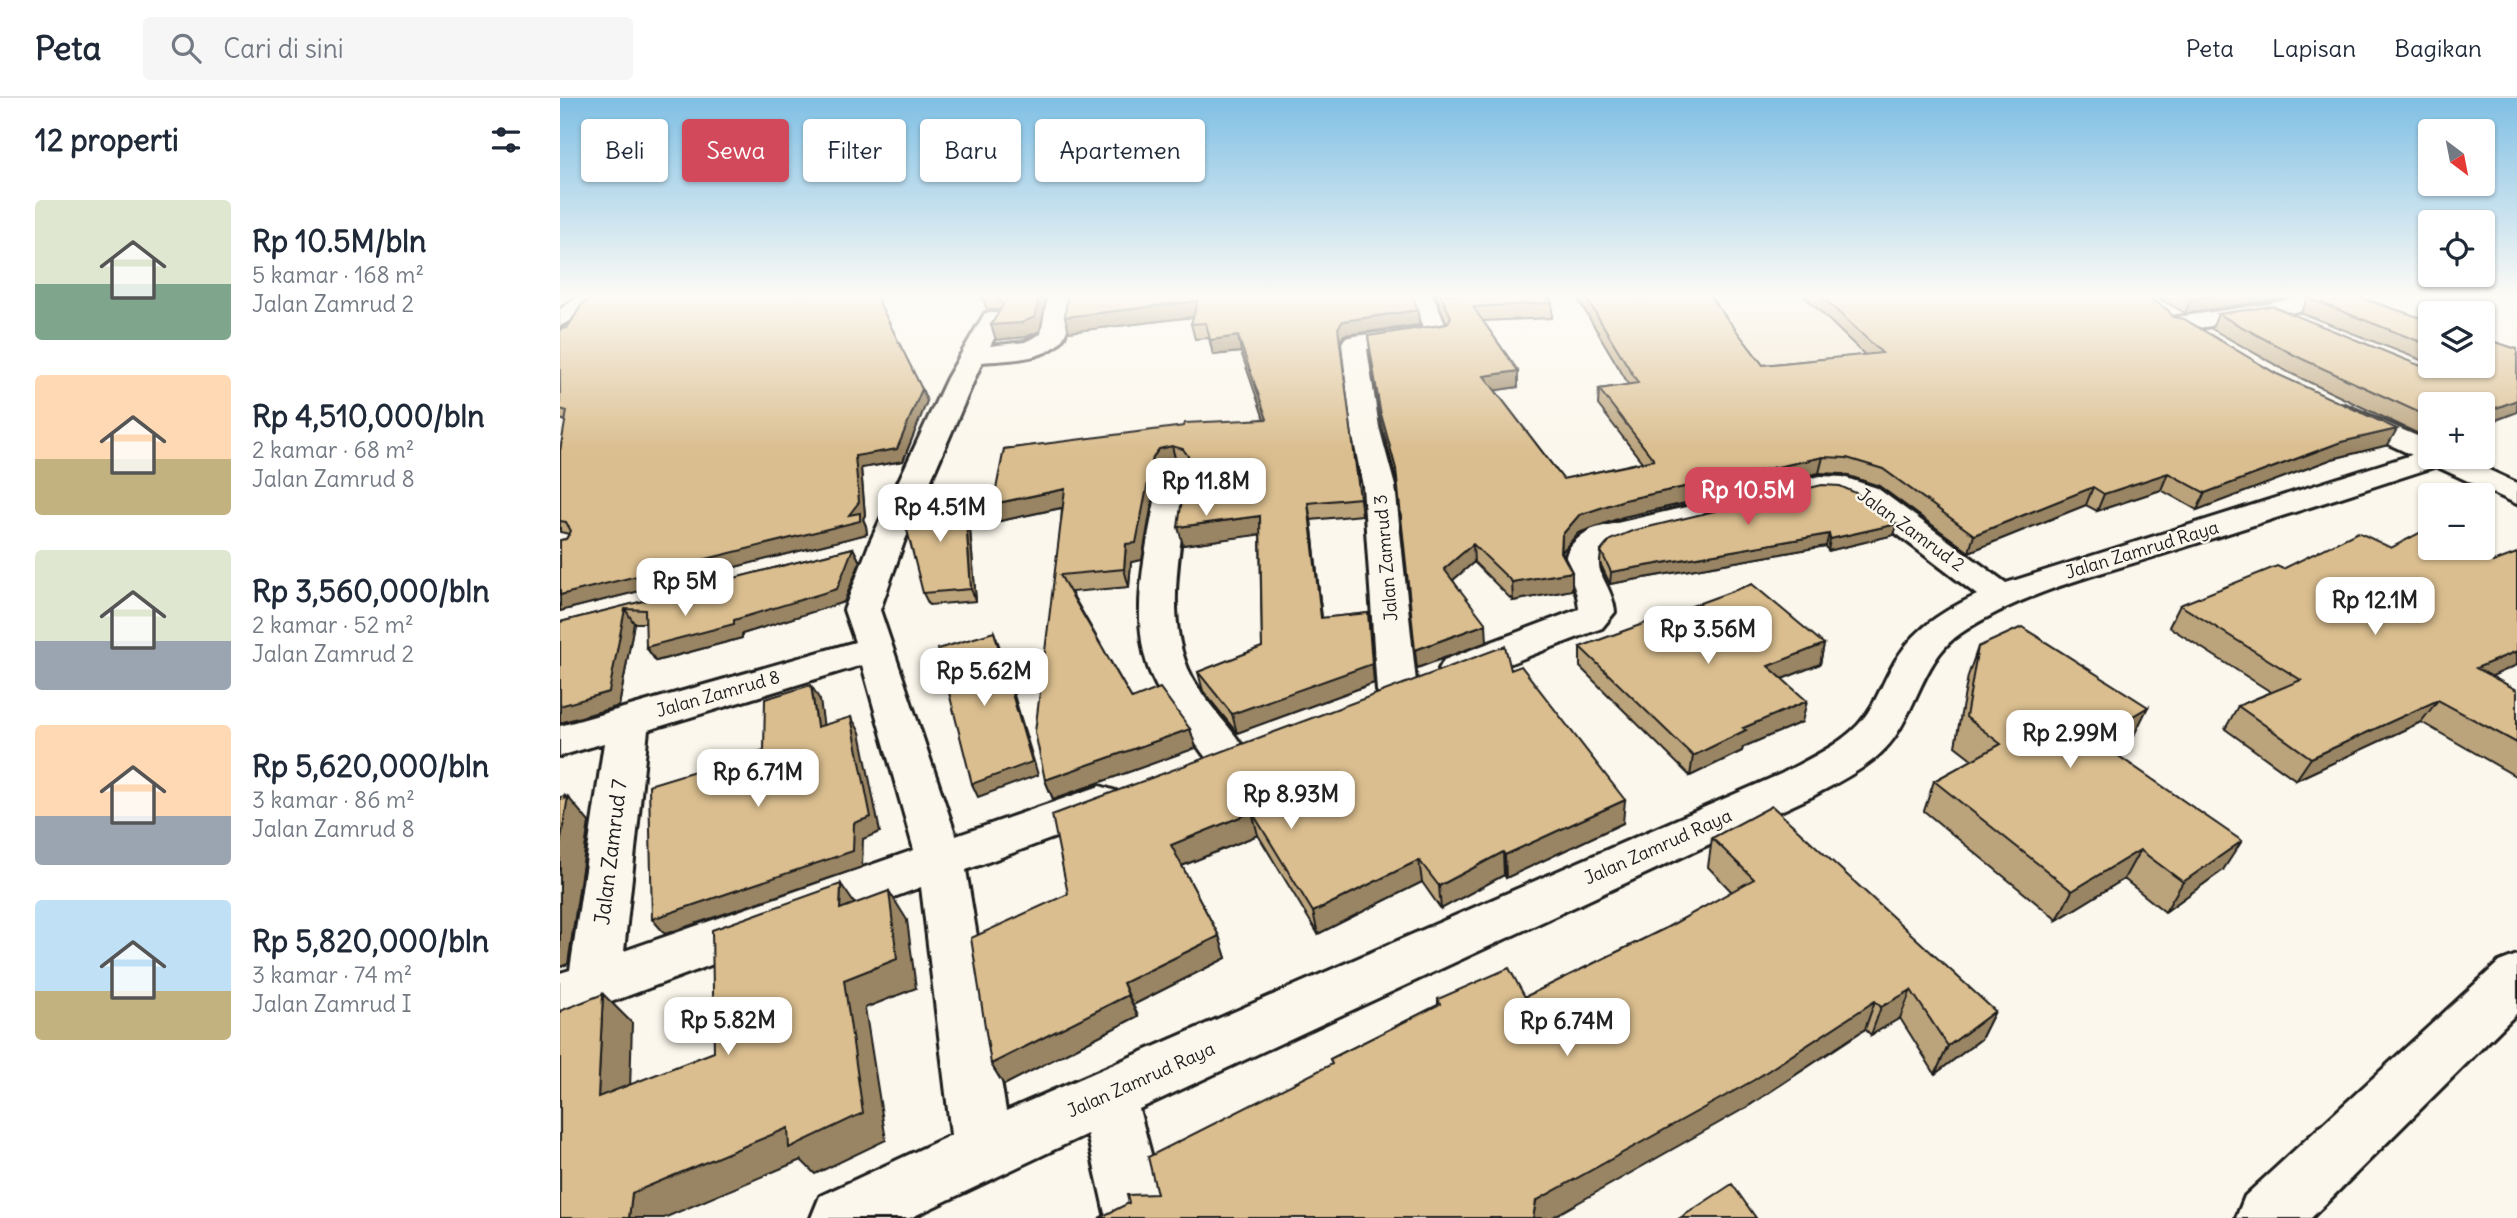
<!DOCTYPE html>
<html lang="id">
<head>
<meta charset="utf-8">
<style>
	:root { --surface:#fff; --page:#f6f6f7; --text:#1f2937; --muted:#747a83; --line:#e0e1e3; --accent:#d1495b }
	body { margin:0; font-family:Delius,sans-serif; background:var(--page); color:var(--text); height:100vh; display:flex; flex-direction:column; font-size:26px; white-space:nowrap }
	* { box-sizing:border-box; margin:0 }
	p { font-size:23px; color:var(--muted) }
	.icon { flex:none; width:38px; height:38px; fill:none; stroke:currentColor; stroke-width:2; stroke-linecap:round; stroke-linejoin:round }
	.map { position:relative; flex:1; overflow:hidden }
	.sheet { display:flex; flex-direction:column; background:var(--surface); width:560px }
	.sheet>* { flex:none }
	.guide { position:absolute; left:21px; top:21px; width:665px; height:63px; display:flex; gap:14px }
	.needle { width:46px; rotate:148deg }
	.controls { position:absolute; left:1858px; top:21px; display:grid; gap:14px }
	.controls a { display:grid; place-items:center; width:77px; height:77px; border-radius:7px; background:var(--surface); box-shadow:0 2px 5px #0004; font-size:35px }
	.price { position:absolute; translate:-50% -60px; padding:0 16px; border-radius:14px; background:#fff; color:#222; font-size:23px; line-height:46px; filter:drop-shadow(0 2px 4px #0008) }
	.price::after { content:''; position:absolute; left:50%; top:42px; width:21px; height:16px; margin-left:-10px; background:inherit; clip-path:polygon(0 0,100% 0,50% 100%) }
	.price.on { background:var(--accent); color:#fff }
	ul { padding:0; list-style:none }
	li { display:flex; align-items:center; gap:21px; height:175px; padding:0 35px }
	li span { display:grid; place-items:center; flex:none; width:196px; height:140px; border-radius:7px; color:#555 }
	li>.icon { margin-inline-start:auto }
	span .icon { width:84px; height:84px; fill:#fffc; stroke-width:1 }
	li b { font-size:30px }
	h2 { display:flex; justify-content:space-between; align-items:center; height:84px; padding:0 35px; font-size:30px }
	.pill { padding:0 24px; border-radius:7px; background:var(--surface); box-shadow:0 2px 5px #0004; font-size:24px; line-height:63px }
	.pill.on { background:var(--accent); color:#fff }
	header { display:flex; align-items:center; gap:42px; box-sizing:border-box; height:98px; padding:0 35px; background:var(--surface); border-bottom:2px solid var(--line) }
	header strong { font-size:33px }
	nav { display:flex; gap:38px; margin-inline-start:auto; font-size:24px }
	.search { width:490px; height:63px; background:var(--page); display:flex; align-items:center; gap:18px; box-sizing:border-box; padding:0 24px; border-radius:7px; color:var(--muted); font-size:26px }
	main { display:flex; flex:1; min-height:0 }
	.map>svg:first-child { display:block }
	.built { fill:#f1e6d0 }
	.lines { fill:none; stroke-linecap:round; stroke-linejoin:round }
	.street-casing { stroke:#1c1c1c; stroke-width:6 }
	.secondary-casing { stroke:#1c1c1c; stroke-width:6 }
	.street { fill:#fbf7ec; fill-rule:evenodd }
	.secondary { fill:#fbf7ec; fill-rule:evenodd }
	.wall { fill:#bba37b; stroke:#1c1c1c; stroke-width:2 }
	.shaded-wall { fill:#998564; stroke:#1c1c1c; stroke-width:2 }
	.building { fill:#dabe8f; stroke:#1c1c1c; stroke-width:2 }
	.labels { text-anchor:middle; stroke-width:5; stroke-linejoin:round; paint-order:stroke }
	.street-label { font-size:18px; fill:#1c1c1c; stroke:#fbf7ec }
	.near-street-label { font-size:21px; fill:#1c1c1c; stroke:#fbf7ec }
</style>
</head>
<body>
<header>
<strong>Peta</strong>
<div class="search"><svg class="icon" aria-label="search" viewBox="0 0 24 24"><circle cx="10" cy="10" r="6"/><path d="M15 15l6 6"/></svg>Cari di sini</div>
<nav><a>Peta</a><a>Lapisan</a><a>Bagikan</a></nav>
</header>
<main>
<section class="sheet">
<h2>12 properti<svg class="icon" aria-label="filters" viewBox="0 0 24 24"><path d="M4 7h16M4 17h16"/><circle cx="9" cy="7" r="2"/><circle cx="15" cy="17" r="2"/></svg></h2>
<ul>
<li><span style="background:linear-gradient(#dfe7d0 60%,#7fa58c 0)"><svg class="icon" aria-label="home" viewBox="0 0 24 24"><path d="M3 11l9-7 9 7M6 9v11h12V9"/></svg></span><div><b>Rp 10.5M/bln</b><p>5 kamar · 168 m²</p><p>Jalan Zamrud 2</p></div></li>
<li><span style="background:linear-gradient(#ffd9b3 60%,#c2b280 0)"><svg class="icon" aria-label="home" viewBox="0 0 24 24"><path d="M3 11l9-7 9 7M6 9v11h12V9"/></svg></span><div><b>Rp 4,510,000/bln</b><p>2 kamar · 68 m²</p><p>Jalan Zamrud 8</p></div></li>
<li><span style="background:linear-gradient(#dfe7d0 65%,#9aa5b1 0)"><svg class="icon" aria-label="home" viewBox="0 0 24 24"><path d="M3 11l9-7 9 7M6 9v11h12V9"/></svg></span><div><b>Rp 3,560,000/bln</b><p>2 kamar · 52 m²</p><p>Jalan Zamrud 2</p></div></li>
<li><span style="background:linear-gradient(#ffd9b3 65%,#9aa5b1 0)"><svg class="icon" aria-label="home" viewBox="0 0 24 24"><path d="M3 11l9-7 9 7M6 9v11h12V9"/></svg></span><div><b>Rp 5,620,000/bln</b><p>3 kamar · 86 m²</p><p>Jalan Zamrud 8</p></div></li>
<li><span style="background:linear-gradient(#bfe0f5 65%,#c2b280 0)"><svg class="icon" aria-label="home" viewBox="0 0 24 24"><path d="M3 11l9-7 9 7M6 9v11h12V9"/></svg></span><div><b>Rp 5,820,000/bln</b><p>3 kamar · 74 m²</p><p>Jalan Zamrud I</p></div></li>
</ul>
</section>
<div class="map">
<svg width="1957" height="1120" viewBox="0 0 1957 1120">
	<rect width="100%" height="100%" fill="#fbf7ec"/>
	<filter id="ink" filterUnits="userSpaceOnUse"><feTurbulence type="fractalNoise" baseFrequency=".0143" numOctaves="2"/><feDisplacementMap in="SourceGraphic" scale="14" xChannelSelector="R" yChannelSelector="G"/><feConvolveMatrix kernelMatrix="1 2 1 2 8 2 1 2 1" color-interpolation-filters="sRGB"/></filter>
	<g filter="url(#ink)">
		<path class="built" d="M1081,196H1324L1411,293L1161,318Z"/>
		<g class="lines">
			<g class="street-casing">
				<path id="street" d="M23,196H45L37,209L0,228V211Z
					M488,196H510C507,208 511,223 506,234C496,263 447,262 422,264L344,444L320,512L396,738L540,688L556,693L562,705L556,717L406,772L446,1013L1221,676C1248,661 1277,649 1298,627C1312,612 1319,594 1328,576C1348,536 1376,516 1417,497L1295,404L1278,397L1260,396L1054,445C1021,467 1052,481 1055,514L1042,530L912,580L898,584L884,580L879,571L884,562L1019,511C1017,472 984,461 1031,431L1260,378L1283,379L1317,390L1446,485L1864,353L1871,351V359H1890L1886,365C1792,396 1697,426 1603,456C1535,477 1461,495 1401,535C1365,559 1358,606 1334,640C1314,668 1281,682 1253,698L579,1011L608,1120H546L527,1036L350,1120H251L260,1098L391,1037L361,789L0,923V875L10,872L44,645L0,658V628L295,544L284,512L310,444L387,280L425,215H441L445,220L430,248L465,244L481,236ZM302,567L354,752L64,853L88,632Z
					M850,196H872L889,235L886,240L877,242L807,251L819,329L835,388L857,593L851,602L837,606L823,602L817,593L803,388L791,329L782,245L785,240L794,238L863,229Z
					M1752,196H1793L1790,201L1708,220L1617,233L1608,231L1605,226L1608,221L1617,219L1708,206Z
					M615,367L626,370L630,376C623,438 601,520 632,579C647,608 673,630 689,658L683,669C653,678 650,664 633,642C616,620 597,595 588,569C568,509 590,436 600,376L604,370Z
					M1957,857V915L1751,1120H1676L1685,1098L1939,864Z"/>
			</g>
			<g class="secondary-casing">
				<path id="secondary" d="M1785,307L1871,344V359H1901L1957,385V406L1775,321L1771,315L1775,309Z"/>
			</g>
			<use href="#street" class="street"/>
			<use href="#secondary" class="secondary"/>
		</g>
		<path class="wall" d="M487,196L480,233L466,239L436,242L439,212H427L422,198Z
			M507,196L859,227L784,237L780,245L802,417L751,422L762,520L808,515L814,585L677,635L643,593L638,574L702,549L700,436L623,447L627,368L616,364L603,367L597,376L582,462L571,464L569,489L511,494L572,601L630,631L636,650L493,701L485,682L502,410L440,423L444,351L704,321L681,254L653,257L649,240L635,241L631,226L633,219L509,234Z
			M875,196H987L992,205V220L923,223L958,273V289L935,292L1003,381L1082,364L1038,307L1039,291L1069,287L1015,196H1072L1075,200H1091L1089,196H1148L1203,267L1305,257L1242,196H1583L1613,219L1828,347L1772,361L1637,412L1601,392L1537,413L1526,407L1409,454L1319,388L1283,376L1259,375L1063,419L1018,435L1002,454L1012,474V492L953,503L914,464L893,482L927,544L857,570L838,388L822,328L808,238L887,226Z
			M1591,196H1742L1708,203L1625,215Z
			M1748,200L1871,223V266L1741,215Z
			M1658,216L1861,268H1923L1957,251V314L1923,327V306H1871V335L1863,338L1730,275L1652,231Z
			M0,231L367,303L343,363L301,370L305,417L303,421L306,428L307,436L0,513V442L6,441L9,436L0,434V353L6,323L0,321Z
			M408,407L416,503L369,507L363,495Z
			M1337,426L1334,437L1268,453L1266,448L1050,486L1040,465L1041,453Z
			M293,450L300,464L284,504L182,536V540L96,563L86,549V525H74L59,608L0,524Z
			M1723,471L1957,592V679L1861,624L1736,682L1665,631L1678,608L1711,594L1609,529L1620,507Z
			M1264,546L1260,566L1222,581L1242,624L1183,649L1182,653L1130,678L1020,569V549Z
			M1418,549L1574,637L1550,652L1663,772L1605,814L1564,781L1497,822L1364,713L1374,683L1413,662L1395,648L1408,578Z
			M951,572L1063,725L946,780L944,777L881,811L862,784L758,836L698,737L622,768L659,838L666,860L573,907L578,918L444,987L431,966L508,796Z
			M1152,740L1435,913L1421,941L1375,976L1340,920L1311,937L1305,931L1187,1009L597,1096L772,966L770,961L878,907V901L965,899L1106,830L1172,794L1148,769Z"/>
		<path class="shaded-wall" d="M480,196H487L480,233L466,239L436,242L431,227Z
			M1665,196H1742L1708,203L1625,215L1631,201Z
			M638,203L641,218L509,234L505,219Z
			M858,212L859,227L784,237L779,245L778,230L783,223Z
			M678,238L681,254L653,257L650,242Z
			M958,273V289L925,294L924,278Z
			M362,291L367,303L343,363L301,370L305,417L303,421L306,428L307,436L0,513V497L289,417L295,358Z
			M1957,302V314L1923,327V315Z
			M1871,325V335L1863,338Z
			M1837,331L1828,347L1772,361L1637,412L1645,395L1781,344Z
			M612,348L616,364L603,367L597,376L582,462L571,464L569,489L564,471L566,446L593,359L599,351Z
			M1263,359L1259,375L1063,419L1018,435L1002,454L1001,472L1002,437L1019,417L1064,402Z
			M1608,375L1601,392L1537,413L1544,396Z
			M1533,389L1526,407L1409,454L1414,437Z
			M505,391L510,408L440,423L433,406Z
			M404,396L408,407L416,503L411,491Z
			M748,405L751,422L764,538L761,520Z
			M700,418L704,436L623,447L618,429Z
			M1337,426L1334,437L1268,453L1270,441Z
			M1269,436L1266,448L1050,486L1051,474Z
			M913,446L914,464L885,489L884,471Z
			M293,450L300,464L284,504L182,536V540L96,563L86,549L174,522Z
			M1012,474V492L953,503L952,484Z
			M65,511L74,525L59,608L0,625V608Z
			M808,515L814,585L677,635L672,616Z
			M926,526L927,544L857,570L855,552Z
			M434,534L439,547L478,677L418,699L412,686Z
			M1264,546L1260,566L1204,588L1208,568Z
			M1957,553V567L1899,593L1916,570Z
			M251,587L260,602L266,644L257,629Z
			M1878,602L1861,624L1736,682L1751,660Z
			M1247,603L1242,624L1183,649L1182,653L1130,678L1133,658L1183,630Z
			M1588,609L1574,637L1521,670L1534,641Z
			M291,619L300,634L320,734L303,741L302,769L105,836L92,821Z
			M630,631L636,650L493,701L485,682Z
			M5,698L8,701V699L29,724L8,866L0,869V747Z
			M1065,702L1063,725L946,780L945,757Z
			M692,714L698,737L619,769L611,747Z
			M1682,743L1663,772L1605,814L1623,784Z
			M1580,752L1564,781L1497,822L1512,793Z
			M943,754L944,777L881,811L879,788Z
			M859,762L862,784L758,836L753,814Z
			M281,786L301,815L280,811Z
			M329,793L347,822L356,890L305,910L326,1042L255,1076L241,1062L104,1120H69L72,1095L284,882Z
			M659,838L666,860L573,907L563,885Z
			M1351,892L1340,920L1311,937L1321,909Z
			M43,896L72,925L69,1026L38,999Z
			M568,897L578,918L444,987L431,966Z
			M1315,903L1305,931L1187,1009L991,1120H973L976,1103Z
			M1435,913L1421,941L1375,976L1388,948Z"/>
		<path class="building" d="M35,196H315L362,291L337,351L295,358L299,404L289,417L300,415V423L0,497V442L6,441L11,433L6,424L0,423V353L7,313L0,311V231L7,230L23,205L33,200Z
			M422,196H480L475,219L461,225L431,227L443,207L436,198H422Z
			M507,196H852L858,212L783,223L778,230L800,400L748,405L761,520L808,515L812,566L672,616L638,574L702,549L700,418L618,429L628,358L623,351L612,348L599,351L593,359L576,445L566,446L564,471L500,477L572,601L600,590L630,631L485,682L475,634L505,391L433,406L444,351L624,328L625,325L707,321L678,238L650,242L646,225L631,226L638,203L505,219Z
			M880,196H987L992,205L913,209L958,273L924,278L1003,381L1094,362L1039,291L1078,285L1024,196H1072L1075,200H1091L1095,196H1148L1203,267L1322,255L1259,196H1583L1608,212L1613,219L1624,221L1717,276L1837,331L1781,344L1645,395L1608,375L1544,396L1533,389L1414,437L1323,371L1287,360L1263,359L1064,402L1019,417L1002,437L1001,454L1012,474L952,484L913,446L884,471L926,526L855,552L836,371L820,312L808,238L887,226L891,219Z
			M1622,196H1665L1631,201Z
			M1768,196H1789L1871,223V248L1748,200Z
			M1712,208L1861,268H1923V240L1957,251V302L1923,315V306H1871V320L1738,259L1658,216Z
			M1262,387L1280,388L1296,395L1337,426L1270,441L1269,436L1051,474L1041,453L1050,442L1072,433Z
			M404,396L411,491L363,495L345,424L353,406Z
			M1863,433L1871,437V450H1900L1933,464L1957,455V553L1916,570L1957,592V645L1878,602L1751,660L1678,608L1741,582L1620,507L1717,468L1723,471L1798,434L1831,450Z
			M293,450L277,491L174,522V526L86,549L85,512L65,511L49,594L0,608V524Z
			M1192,486L1264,546L1208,568L1247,603L1183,630L1186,632L1133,658L1020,549Z
			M1462,529L1588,609L1534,641L1682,743L1623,784L1580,752L1512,793L1374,683L1441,646L1406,619L1418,549Z
			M434,534L472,664L412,686L378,551Z
			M945,548L951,572L961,568L1065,702L945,757L943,754L879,788L859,762L753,814L692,714L611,747L659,838L563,885L568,897L431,966L411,840L508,796L492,717Z
			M251,587L257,629L291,619L311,719L294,725L293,753L92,821L89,687L204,652L205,601Z
			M5,698L4,701L8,699L0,747V699Z
			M1212,708L1435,913L1388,948L1351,892L1321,909L1315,903L1194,982L976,1103L973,1120H539L569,1105L567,1097L597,1096L588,1059L772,966L770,961L880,906L878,901L949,870L965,899L1106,830L1194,781L1152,740Z
			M281,786L280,811L329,793L337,861L284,882L303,1015L229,1050L228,1030L72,1095L69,1120H0V913L43,896L38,999L154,954L152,832Z
			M1172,1086L1196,1120H1120Z"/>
	</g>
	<linearGradient id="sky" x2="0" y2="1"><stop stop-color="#7fbfe4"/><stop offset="0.56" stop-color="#fdfbf6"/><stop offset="1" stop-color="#fdfbf6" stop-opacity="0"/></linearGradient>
	<rect width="1957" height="353" fill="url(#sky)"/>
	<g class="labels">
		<g class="street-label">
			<text transform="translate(1351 432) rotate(36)" y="6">Jalan Zamrud 2</text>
			<text transform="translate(1582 452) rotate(-17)" y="6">Jalan Zamrud Raya</text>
			<text transform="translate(826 460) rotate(-95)" y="6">Jalan Zamrud 3</text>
			<text transform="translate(158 596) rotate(-16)" y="6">Jalan Zamrud 8</text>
			<text transform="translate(1098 749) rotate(-24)" y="6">Jalan Zamrud Raya</text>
			<text transform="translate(581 982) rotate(-24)" y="6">Jalan Zamrud Raya</text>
		</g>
		<g class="near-street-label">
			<text transform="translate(51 754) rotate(-83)" y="7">Jalan Zamrud 7</text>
		</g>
	</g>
</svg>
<div class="controls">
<a><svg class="needle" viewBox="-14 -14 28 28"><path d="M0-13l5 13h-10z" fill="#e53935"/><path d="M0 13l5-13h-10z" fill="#747a83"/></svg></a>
<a><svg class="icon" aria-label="locate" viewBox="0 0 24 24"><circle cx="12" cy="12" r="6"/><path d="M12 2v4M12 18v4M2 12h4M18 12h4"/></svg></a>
<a><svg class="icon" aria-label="layers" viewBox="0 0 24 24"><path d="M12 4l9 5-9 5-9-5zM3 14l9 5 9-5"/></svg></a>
<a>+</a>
<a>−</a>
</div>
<b class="price" style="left:646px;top:420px">Rp 11.8M</b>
<b class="price on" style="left:1188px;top:429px">Rp 10.5M</b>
<b class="price" style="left:380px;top:446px">Rp 4.51M</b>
<b class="price" style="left:125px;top:520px">Rp 5M</b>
<b class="price" style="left:1815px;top:539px">Rp 12.1M</b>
<b class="price" style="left:1148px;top:568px">Rp 3.56M</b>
<b class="price" style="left:424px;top:610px">Rp 5.62M</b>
<b class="price" style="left:1510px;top:672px">Rp 2.99M</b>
<b class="price" style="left:198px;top:711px">Rp 6.71M</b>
<b class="price" style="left:731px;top:733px">Rp 8.93M</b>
<b class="price" style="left:168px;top:959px">Rp 5.82M</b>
<b class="price" style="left:1007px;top:960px">Rp 6.74M</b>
<div class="guide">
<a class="pill">Beli</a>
<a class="pill on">Sewa</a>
<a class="pill">Filter</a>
<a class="pill">Baru</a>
<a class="pill">Apartemen</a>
</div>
</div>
</main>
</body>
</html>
